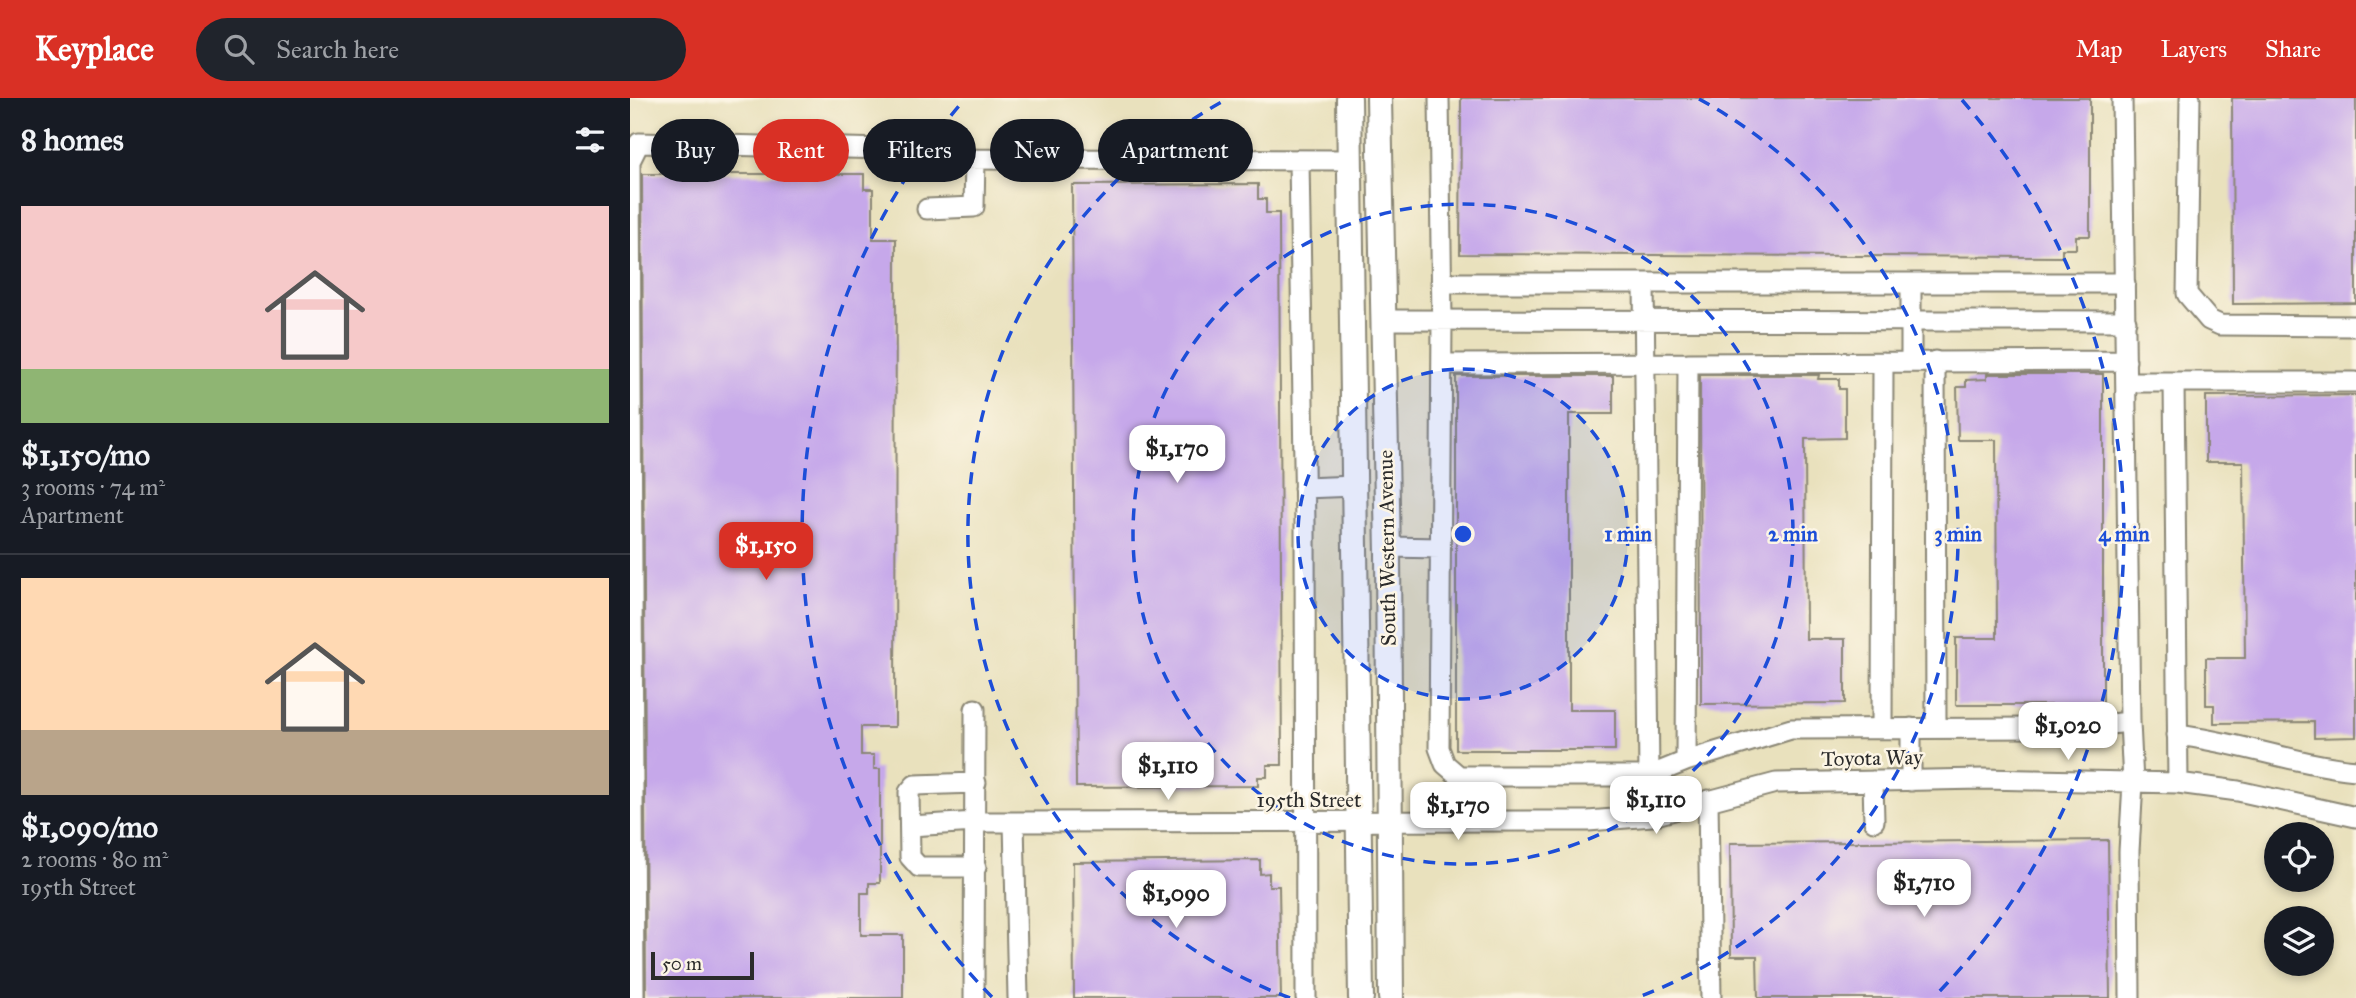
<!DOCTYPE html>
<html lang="en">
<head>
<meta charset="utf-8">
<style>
	:root { --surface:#171b24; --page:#20242c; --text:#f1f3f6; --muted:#9ea1a6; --line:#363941; --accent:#d93025 }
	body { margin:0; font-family:"IM FELL Great Primer",serif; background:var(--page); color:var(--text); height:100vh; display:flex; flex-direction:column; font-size:26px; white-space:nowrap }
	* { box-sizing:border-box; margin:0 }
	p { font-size:23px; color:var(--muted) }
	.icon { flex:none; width:38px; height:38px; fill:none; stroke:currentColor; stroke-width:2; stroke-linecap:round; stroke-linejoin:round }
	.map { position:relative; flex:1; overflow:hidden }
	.side { display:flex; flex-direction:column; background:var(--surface); width:630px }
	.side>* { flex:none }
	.banner { position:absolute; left:21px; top:21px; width:665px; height:63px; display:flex; gap:14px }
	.tools { position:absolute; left:1634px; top:724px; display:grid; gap:14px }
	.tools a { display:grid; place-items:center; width:70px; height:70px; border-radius:50%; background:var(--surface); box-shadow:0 4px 10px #0003; font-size:35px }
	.scale { position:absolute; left:21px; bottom:18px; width:103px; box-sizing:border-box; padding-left:7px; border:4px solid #2b2b2b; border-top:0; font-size:19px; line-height:24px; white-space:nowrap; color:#2b2b2b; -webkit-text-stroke:5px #fcf5e5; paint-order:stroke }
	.price { position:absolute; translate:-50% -60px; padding:0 16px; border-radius:14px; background:#fff; color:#222; font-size:23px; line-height:46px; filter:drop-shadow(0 2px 4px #0008) }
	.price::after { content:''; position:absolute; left:50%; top:42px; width:21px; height:16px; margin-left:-10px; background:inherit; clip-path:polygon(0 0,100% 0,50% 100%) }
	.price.selected { background:var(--accent); color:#fff }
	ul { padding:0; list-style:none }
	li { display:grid; align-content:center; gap:14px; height:371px; padding:0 21px }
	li+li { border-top:2px solid var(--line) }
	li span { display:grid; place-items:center; height:217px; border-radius:0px; color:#555 }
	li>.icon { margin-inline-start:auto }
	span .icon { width:126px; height:126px; fill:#fffc; stroke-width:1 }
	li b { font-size:30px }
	h2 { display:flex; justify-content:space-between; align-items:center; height:84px; padding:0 21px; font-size:30px }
	.chip { padding:0 24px; border-radius:32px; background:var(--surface); box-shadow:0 4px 10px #0003; font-size:24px; line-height:63px }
	.chip.selected { background:var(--accent); color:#fff }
	header { display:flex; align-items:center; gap:42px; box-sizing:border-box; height:98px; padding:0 35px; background:var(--accent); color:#fff }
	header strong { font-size:33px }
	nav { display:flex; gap:38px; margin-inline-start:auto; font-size:24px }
	.search { width:490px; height:63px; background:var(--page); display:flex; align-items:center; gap:18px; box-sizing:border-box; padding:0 24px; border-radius:38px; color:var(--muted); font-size:26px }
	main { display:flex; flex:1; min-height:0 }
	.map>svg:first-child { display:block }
	.building { fill:#c6a8ea }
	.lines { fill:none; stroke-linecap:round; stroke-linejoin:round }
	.minor-casing { stroke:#8a8674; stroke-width:23 }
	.major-casing { stroke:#8a8674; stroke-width:28 }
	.minor { stroke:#fff; stroke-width:19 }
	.major { stroke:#fff; stroke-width:24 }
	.ring { fill:none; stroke:#1d4ed8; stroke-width:3.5; stroke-dasharray:12 9 }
	.labels { text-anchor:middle; stroke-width:5; stroke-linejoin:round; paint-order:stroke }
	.street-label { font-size:21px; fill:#2b2b2b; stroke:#fcf5e5 }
	.centre { fill:#1d4ed8; stroke:#fcf5e5; stroke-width:3.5 }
	.ring-label { font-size:21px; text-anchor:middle; font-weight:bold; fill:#1d4ed8; stroke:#fcf5e5; stroke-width:5; stroke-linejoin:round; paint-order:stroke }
</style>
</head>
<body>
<header>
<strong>Keyplace</strong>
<div class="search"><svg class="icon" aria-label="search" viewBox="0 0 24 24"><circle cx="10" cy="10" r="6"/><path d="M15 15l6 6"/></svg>Search here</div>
<nav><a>Map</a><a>Layers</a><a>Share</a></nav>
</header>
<main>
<section class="side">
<h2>8 homes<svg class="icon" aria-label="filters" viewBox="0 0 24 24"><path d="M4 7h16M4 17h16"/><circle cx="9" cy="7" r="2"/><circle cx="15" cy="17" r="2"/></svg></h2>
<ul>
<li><span style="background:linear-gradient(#f6c9c9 75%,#8fb573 0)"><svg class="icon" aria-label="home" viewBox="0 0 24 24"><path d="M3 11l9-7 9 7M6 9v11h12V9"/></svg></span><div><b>$1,150/mo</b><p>3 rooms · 74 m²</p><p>Apartment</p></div></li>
<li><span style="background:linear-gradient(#ffd9b3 70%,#b9a48a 0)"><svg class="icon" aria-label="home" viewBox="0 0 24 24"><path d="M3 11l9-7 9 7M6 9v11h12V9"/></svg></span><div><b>$1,090/mo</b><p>2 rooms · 80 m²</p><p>195th Street</p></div></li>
</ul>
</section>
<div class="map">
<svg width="1726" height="900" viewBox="0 0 1726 900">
	<rect width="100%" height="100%" fill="#fcf5e5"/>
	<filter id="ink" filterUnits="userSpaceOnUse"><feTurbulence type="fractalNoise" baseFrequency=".0143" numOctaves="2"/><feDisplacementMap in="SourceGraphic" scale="14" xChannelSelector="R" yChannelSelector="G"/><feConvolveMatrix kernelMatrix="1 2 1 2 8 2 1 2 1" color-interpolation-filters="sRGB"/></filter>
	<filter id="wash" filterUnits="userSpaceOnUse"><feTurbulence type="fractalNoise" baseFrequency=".00686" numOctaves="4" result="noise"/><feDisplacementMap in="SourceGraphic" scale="28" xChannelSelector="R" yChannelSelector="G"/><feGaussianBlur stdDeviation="1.57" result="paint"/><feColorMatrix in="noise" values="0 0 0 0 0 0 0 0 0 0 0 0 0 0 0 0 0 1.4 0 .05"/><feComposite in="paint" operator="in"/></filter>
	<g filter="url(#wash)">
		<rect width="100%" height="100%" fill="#e9e1bd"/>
		<g id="blocks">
			<path class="building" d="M831,0H1460V138H1446V151H1432V159L830,156Z
				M1602,0H1726V205L1603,206Z
				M32,58L69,59V76H234V91H243V141H266L265,629H231V657H244V671H250V785H239V795H231V837H273V900H16L12,76H37Z
				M628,86V101H636V115H649L652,667H637V679H628V688L446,689L442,87Z
				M1357,276H1473V607H1326V540H1367L1366,342H1328L1327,289H1336V282L1357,281Z
				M1070,277H1189L1188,281H1209V291H1215V340L1175,341L1176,541H1215V605L1071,606Z
				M826,278H983V316H939V612H985V652H826Z
				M1726,297V639L1684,640V624L1584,625V607H1576V560H1615L1613,364H1576V298Z
				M1478,742L1480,900H1128L1127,858H1101L1100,745Z
				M630,762V776L639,775V788H649L651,900H444L443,764Z"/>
		</g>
	</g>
	<g filter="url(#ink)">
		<use href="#blocks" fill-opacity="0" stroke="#8a8674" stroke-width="2"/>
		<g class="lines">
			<g class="minor-casing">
				<path id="minor" d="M809,0L812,222L809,650L815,666L829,678H1019L1056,663
					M1492,0L1500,624L1503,685L1499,753L1500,900
					M1560,0L1557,196L1579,222L1590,227L1726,228
					M669,62L675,425L676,900
					M297,111L344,109L345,61
					M811,185H1495
					M1014,185L1019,678L1022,718
					M1281,185V263
					M753,222L1496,223
					M1305,263L1306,630
					M1496,263L1058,265L1056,663L1161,631L1440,630L1500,624
					M812,266L1058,265
					M1497,284H1726
					M1544,284L1548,685
					M674,390L725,388
					M758,449L810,450
					M1252,630L1253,264
					M1281,630V683
					M1547,637C1608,644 1665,666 1726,672
					M1243,683L1244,723
					M1078,702L1081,900
					M384,724L388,900
					M280,728L346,724L958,723L1022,718L1146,685L1352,681L1548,685L1608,693L1726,719
					M346,769H289L280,759L279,694L285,687L346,685
					M4,900L0,63L9,45L298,52L330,61L720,62
					M344,900L345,611"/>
			</g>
			<g class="major-casing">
				<path id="major" d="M719,0L731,900
					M749,0L758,456L761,900"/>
			</g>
			<use href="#minor" class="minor"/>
			<use href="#major" class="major"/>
		</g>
	</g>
	<circle cx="833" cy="436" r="165" fill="#1d4ed8" fill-opacity=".12"/>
	<g class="ring">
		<circle cx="833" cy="436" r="165"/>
		<circle cx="833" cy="436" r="330"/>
		<path d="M660 900A495 495 0 0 1 597 1M1069 1A495 495 0 0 1 1006 900"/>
		<path d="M362 899A661 661 0 0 1 334 2M1332 2A661 661 0 0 1 1304 899"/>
	</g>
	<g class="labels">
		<g class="street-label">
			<text transform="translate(757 450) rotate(-91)" y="7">South Western Avenue</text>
			<text transform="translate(1242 660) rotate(-1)" y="7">Toyota Way</text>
			<text x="679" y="709">195th Street</text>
		</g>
	</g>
	<circle cx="833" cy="436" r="10" class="centre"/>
	<g class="ring-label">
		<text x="998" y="443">1 min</text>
		<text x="1163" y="443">2 min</text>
		<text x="1328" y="443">3 min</text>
		<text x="1494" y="443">4 min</text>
	</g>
</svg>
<div class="tools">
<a><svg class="icon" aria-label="locate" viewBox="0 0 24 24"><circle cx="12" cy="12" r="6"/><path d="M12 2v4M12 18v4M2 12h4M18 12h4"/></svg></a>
<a><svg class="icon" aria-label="layers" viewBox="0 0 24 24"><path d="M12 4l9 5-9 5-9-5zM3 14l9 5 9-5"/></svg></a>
</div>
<div class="scale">50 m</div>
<b class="price" style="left:547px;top:387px">$1,170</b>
<b class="price selected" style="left:136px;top:484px">$1,150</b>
<b class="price" style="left:1438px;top:664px">$1,020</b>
<b class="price" style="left:538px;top:704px">$1,110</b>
<b class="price" style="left:1026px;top:738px">$1,110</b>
<b class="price" style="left:828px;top:744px">$1,170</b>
<b class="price" style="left:1294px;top:821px">$1,710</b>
<b class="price" style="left:546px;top:832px">$1,090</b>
<div class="banner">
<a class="chip">Buy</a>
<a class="chip selected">Rent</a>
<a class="chip">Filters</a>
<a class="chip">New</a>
<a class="chip">Apartment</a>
</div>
</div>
</main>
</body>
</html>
